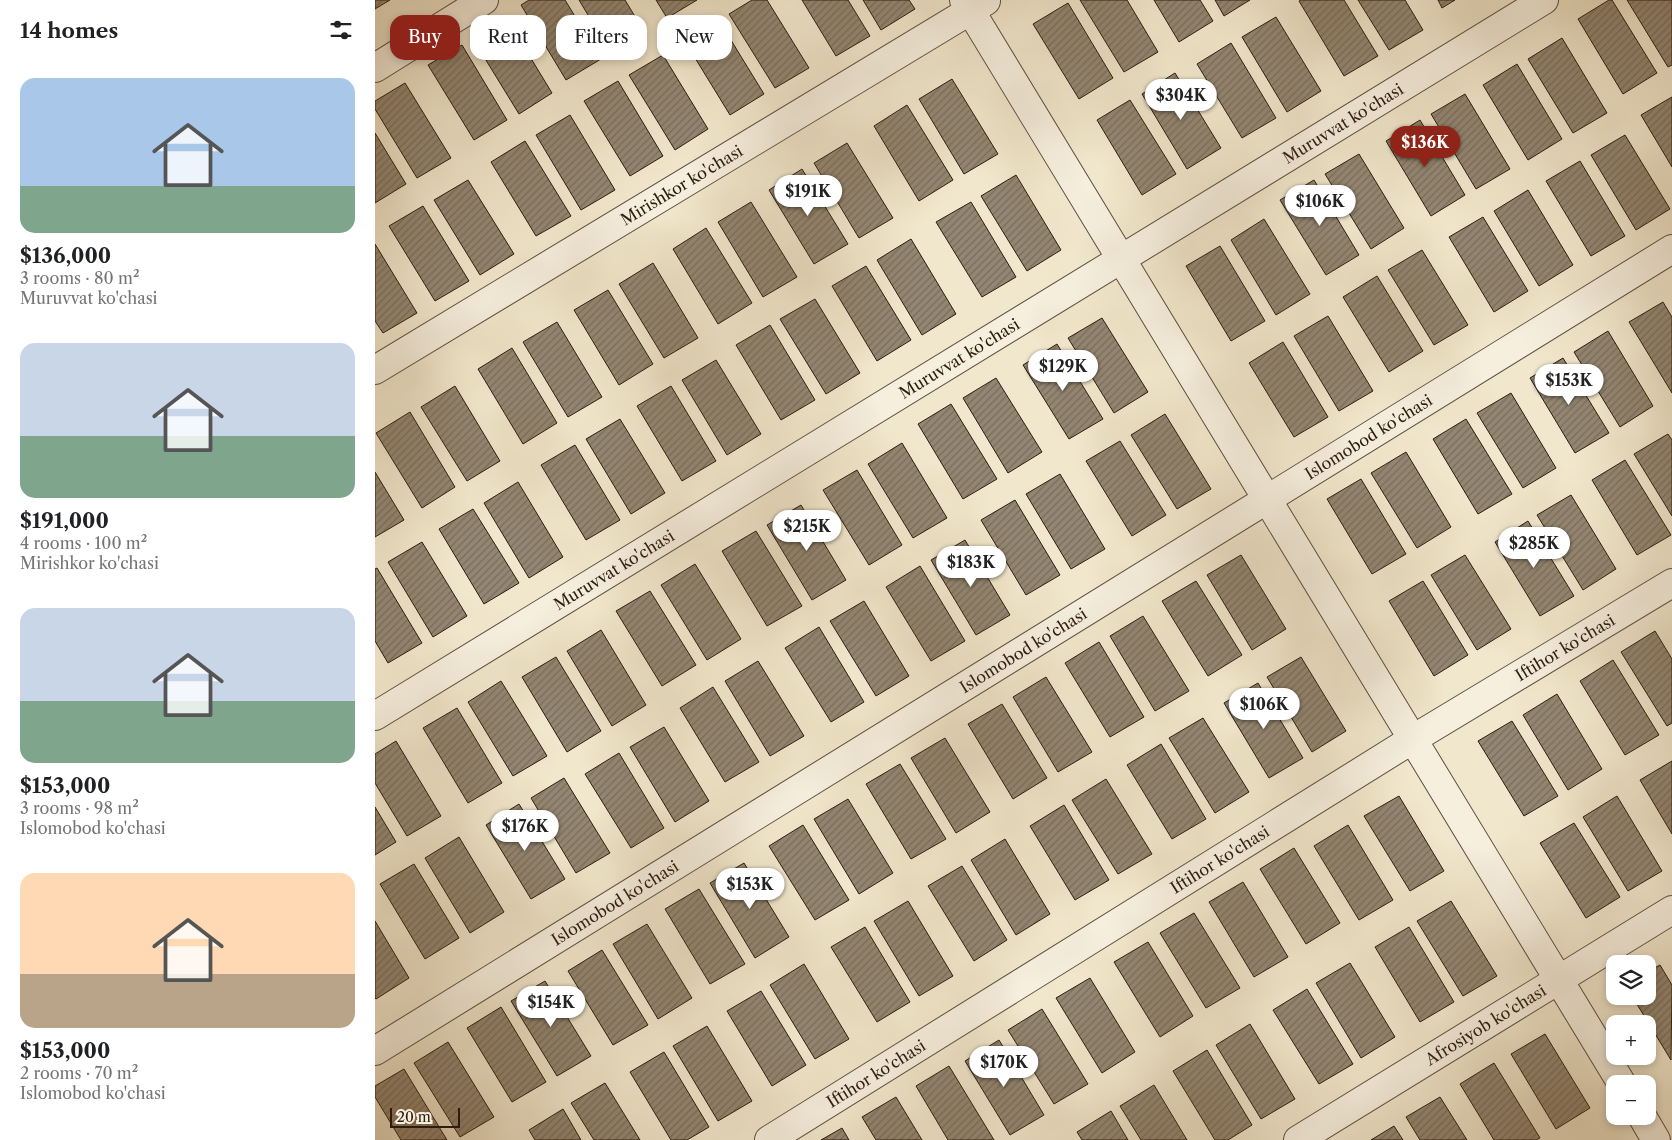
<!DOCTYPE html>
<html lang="en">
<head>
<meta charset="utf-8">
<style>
	:root { --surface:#fff; --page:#f6f6f6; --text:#202124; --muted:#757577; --accent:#8f2418 }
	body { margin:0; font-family:"Libre Caslon Text",serif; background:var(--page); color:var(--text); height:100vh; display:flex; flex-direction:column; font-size:19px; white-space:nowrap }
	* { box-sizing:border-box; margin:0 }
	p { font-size:16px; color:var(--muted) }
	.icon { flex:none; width:28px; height:28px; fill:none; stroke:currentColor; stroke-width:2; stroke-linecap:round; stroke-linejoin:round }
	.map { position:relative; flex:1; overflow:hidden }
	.drawer { display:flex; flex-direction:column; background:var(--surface); width:375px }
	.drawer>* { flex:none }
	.top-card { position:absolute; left:15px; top:15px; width:475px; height:45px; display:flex; gap:10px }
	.tools { position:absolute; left:1231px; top:955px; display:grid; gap:10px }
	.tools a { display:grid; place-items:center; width:50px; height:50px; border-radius:10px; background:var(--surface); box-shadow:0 2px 8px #0003; font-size:25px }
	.scale { position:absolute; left:15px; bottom:12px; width:70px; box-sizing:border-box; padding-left:5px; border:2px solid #2d1c11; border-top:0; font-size:14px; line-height:18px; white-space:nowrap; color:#2d1c11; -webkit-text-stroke:4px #f6efde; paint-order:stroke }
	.price { position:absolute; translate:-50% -42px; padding:0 11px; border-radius:18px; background:#fff; color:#222; font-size:16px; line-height:32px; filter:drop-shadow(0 1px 2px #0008) }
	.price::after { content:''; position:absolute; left:50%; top:30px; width:15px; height:11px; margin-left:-8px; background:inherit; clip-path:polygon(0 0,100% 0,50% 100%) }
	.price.current { background:var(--accent); color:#fff }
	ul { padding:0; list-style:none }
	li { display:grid; align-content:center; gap:10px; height:265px; padding:0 20px }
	li span { display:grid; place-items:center; height:155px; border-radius:15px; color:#555 }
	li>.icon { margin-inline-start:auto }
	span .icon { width:90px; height:90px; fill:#fffc; stroke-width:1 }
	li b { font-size:21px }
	h2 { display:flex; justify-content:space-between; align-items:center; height:60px; padding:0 20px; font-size:21px }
	.chip { padding:0 18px; border-radius:15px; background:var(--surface); box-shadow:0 2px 8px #0003; font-size:18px; line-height:45px }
	.chip.current { background:var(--accent); color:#fff }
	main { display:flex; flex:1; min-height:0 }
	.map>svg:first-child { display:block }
	.building { fill:url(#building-hatch); stroke:#2d1c11 }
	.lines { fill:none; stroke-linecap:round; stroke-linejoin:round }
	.minor-casing { stroke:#5e4f40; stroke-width:30 }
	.minor { stroke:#f6efde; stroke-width:28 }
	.labels { text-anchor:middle; stroke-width:4; stroke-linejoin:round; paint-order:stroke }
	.street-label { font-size:16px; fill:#2d1c11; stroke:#f6efde }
</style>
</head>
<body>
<main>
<section class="drawer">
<h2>14 homes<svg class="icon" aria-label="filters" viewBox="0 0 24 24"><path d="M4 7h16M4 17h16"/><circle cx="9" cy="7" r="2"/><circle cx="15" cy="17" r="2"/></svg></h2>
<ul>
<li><span style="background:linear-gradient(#a9c7e8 70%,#7fa58c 0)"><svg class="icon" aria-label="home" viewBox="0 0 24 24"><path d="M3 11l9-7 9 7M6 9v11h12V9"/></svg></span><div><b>$136,000</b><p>3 rooms · 80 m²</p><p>Muruvvat ko'chasi</p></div></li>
<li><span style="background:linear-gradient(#c9d6e8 60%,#7fa58c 0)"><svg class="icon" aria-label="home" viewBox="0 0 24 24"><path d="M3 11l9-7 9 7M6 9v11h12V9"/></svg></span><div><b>$191,000</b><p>4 rooms · 100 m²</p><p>Mirishkor ko'chasi</p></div></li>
<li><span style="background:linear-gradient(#c9d6e8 60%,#7fa58c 0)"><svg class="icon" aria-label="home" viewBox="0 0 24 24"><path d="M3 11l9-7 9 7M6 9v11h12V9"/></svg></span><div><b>$153,000</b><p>3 rooms · 98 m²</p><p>Islomobod ko'chasi</p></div></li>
<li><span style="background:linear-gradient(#ffd9b3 65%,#b9a48a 0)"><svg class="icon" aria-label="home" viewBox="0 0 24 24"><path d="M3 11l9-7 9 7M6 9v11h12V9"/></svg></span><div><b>$153,000</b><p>2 rooms · 70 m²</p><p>Islomobod ko'chasi</p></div></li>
</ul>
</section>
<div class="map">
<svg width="1297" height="1140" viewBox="0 0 1297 1140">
	<defs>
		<pattern id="building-hatch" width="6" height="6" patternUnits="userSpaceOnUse" patternTransform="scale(1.25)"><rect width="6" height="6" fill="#938672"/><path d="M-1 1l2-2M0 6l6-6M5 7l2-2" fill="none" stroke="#786d5c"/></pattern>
	</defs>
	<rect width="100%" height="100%" fill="#f1e7cc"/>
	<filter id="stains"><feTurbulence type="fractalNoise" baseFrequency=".004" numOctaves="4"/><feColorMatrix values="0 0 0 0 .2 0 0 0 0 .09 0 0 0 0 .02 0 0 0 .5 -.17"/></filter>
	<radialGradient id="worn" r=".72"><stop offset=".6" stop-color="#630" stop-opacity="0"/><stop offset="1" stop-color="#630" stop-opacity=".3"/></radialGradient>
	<path class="building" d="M0,0H15L0,9Z
		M154,0H190L226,59L191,80L146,5Z
		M204,0H250L270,33L236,53Z
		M281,0H322L292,18Z
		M377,0H392L434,68L400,88L354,14Z
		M427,0H473L495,36L461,56Z
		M488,0H534L540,9L506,30Z
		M705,0H752L783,52L749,72Z
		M779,0H825L838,21L804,42Z
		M840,0H875L849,16Z
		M926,0H969L1003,56L969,76L924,1Z
		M983,0H1030L1048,30L1014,50Z
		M1063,0H1080L1067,8Z
		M1234,0H1237L1282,73L1248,94L1203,19Z
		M1252,0H1297V65L1293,67Z
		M693,3L738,78L704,99L658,24Z
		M901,17L946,91L912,112L867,37Z
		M132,19L177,93L144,114L98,39Z
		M343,19L389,94L355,115L309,40Z
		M1187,38L1232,113L1198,133L1153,59Z
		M856,43L901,118L867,138L822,64Z
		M87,45L132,120L99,140L53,65Z
		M288,55L333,129L300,150L254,75Z
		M1142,64L1187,139L1153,160L1108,85Z
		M800,73L846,148L812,169L767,94Z
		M577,79L623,154L589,174L544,99Z
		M243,81L288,156L255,176L209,101Z
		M30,83L76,158L42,178L0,109V101Z
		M1090,94L1135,169L1101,189L1056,114Z
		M1297,97V167L1266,115Z
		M755,100L801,174L767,195L722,120Z
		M532,105L578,180L544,201L499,126Z
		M195,115L240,190L206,210L161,135Z
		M1045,120L1090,195L1056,216L1011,141Z
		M0,133L31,184L0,203Z
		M1250,135L1295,209L1261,230L1216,155Z
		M150,141L196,216L161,236L116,162Z
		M472,143L518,218L484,238L439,163Z
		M984,154L1029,228L996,249L950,174Z
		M1205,161L1250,236L1216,256L1171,181Z
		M427,169L473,244L439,264L394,190Z
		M641,175L686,250L652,271L606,196Z
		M93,180L139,254L105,275L59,200Z
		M939,180L984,255L951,275L905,200Z
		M1153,190L1198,265L1164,286L1119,211Z
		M376,202L422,277L388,297L343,222Z
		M596,202L641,277L607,297L561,222Z
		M48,206L94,281L60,301L14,226Z
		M1108,217L1153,291L1119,312L1074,237Z
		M889,219L935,294L901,315L856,240Z
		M331,228L377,303L343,324L298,249Z
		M536,239L581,314L547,335L502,260Z
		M0,244L42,313L8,333L0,321Z
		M845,246L890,321L856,341L811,266Z
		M1047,250L1093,325L1059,345L1013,270Z
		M278,263L323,338L289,358L244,284Z
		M491,266L536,340L502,361L457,286Z
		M1002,276L1048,351L1014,372L968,297Z
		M233,290L278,364L244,385L199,310Z
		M440,299L485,373L451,394L405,319Z
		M1288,302L1297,317V393L1254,322Z
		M953,316L998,391L964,411L919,336Z
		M727,318L773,392L739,413L693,338Z
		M182,322L227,397L193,417L148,342Z
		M395,325L440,400L406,420L361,345Z
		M1233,331L1278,406L1245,427L1199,352Z
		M908,342L953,417L919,437L874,363Z
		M682,344L728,419L694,439L648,365Z
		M137,348L182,423L148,444L103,369Z
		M1188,358L1234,433L1200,453L1155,378Z
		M341,360L386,434L352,455L307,380Z
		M621,378L667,452L633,473L588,398Z
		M80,386L125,461L92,481L46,407Z
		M296,386L341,461L307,481L262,406Z
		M1136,393L1181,468L1148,488L1102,413Z
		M576,404L622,479L588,499L543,424Z
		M35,412L80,487L47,508L1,433Z
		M790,414L836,489L802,509L756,435Z
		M245,419L290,493L256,514L211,439Z
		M1091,419L1137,494L1103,514L1058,439Z
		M1293,434L1297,440V516L1259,454Z
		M745,441L791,515L757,536L711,461Z
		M527,443L572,518L538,538L493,464Z
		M200,445L245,520L211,540L166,465Z
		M1031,452L1076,527L1042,548L996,473Z
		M1250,460L1296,535L1262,555L1217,480Z
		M482,470L527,545L494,565L448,490Z
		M0,472L29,520L0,537Z
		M685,474L730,549L696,569L651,494Z
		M986,479L1031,554L997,574L952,499Z
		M143,482L188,557L154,578L109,503Z
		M1196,495L1241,569L1208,590L1162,515Z
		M640,500L685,575L651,595L606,520Z
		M426,505L471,580L437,600L392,525Z
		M98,509L144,583L109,604L64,529Z
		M1153,521L1199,596L1165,616L1120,542Z
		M381,531L427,606L392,626L347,551Z
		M590,540L635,615L601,635L556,560Z
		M47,542L92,616L58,637L13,562Z
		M866,555L911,629L877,650L832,575Z
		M1090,555L1136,629L1102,650L1056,575Z
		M320,564L366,639L332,660L286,585Z
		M545,566L590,641L556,661L511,587Z
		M2,568L47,643L13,663L0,641V569Z
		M821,581L867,655L833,676L787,601Z
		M1048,581L1093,655L1059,676L1014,601Z
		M275,591L321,665L287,686L241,611Z
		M489,601L534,676L501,696L455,621Z
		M768,616L814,691L780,711L735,636Z
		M444,627L489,702L456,722L410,648Z
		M226,630L271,705L237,726L192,651Z
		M1280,631L1297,659V723L1292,726L1246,652Z
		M724,642L769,717L735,737L690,663Z
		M181,657L226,731L192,752L147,677Z
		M926,657L971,731L937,752L892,677Z
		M1238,660L1284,735L1250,755L1205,681Z
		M383,661L429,736L395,756L350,681Z
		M671,677L717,752L683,772L638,697Z
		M126,681L172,756L138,776L93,702Z
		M883,683L928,758L894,778L849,703Z
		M338,687L384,762L350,782L305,708Z
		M1182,694L1227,769L1193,790L1148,715Z
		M627,704L672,778L638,799L593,724Z
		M82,708L127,783L93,803L48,728Z
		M828,718L874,792L840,813L794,738Z
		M1137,721L1183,796L1149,816L1103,741Z
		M289,727L334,801L300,822L255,747Z
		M570,738L615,812L581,833L536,758Z
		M21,741L66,816L32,836L0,783V754Z
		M786,744L831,819L797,839L752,765Z
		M244,753L289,828L256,848L210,774Z
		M1297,761V834L1265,780Z
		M525,764L571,839L536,859L491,784Z
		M189,778L235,853L201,873L156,798Z
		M731,779L777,854L743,874L697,800Z
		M1024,796L1069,871L1035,891L989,816Z
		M1242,796L1287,871L1253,891L1208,817Z
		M473,799L518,873L484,894L439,819Z
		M144,804L190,879L156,899L111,825Z
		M689,805L734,880L700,900L655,826Z
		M0,807L21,842L0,855Z
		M1199,823L1245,897L1211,918L1165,843Z
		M428,825L474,900L440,920L394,846Z
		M973,825L1018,900L984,920L939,846Z
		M84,837L129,912L95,933L50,858Z
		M630,839L675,914L641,935L596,860Z
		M919,848L965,923L931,944L885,869Z
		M369,863L414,937L380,958L335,883Z
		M39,864L84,938L50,959L5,884Z
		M587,866L632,940L599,961L553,886Z
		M868,882L913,957L879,977L834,902Z
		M324,889L370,964L335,984L290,909Z
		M533,901L578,976L544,996L499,921Z
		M1076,901L1122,976L1088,996L1042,921Z
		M819,913L865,988L831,1008L785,933Z
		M0,921L34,978L1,999L0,998Z
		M272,924L317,998L283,1019L238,944Z
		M490,927L535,1002L502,1022L456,947Z
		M1034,927L1079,1002L1045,1022L1000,947Z
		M773,942L818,1016L785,1037L739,962Z
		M227,950L273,1025L238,1045L193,971Z
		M975,963L1020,1037L986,1058L941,983Z
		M429,964L474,1039L440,1059L395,985Z
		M1285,965L1297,985L1296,1060L1257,996H1272V972Z
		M715,978L760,1052L727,1073L681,998Z
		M170,981L216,1056L182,1076L136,1001Z
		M932,989L978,1064L944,1084L898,1010Z
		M386,991L431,1065L397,1086L352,1011Z
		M126,1007L171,1082L137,1102L92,1028Z
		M667,1009L713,1084L679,1104L633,1030Z
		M875,1024L920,1099L886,1119L841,1045Z
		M332,1026L377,1101L343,1121L298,1046Z
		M1170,1034L1215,1108L1181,1129L1136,1054Z
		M624,1040L669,1115L635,1135L590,1061Z
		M73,1042L119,1117L85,1137L39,1063Z
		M832,1050L877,1125L853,1140H840L798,1071Z
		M289,1052L334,1127L312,1140H296L255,1072Z
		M1119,1063L1165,1138L1161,1140H1119L1085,1084Z
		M574,1066L619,1140H573L541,1086Z
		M29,1069L72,1140H26L0,1097V1086Z
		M230,1083L265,1140H219L196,1103Z
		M779,1085L812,1140H766L745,1106Z
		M521,1097L547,1140H501L487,1117Z
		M1065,1097L1092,1140H1045L1031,1117Z
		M188,1109L206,1140H160L154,1130Z
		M736,1111L753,1140H707L702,1132Z
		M1019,1126L1028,1140H996Z
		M467,1128L474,1140H446Z"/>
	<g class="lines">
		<g class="minor-casing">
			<g id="minor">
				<path d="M589,0L1247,1084"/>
				<path d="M0,68L109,0"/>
				<path id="s1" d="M0,370L611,1"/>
				<path id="s2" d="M0,716L1169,0"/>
				<path id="s3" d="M0,1051L1297,249"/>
				<path d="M1267,1116L1281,1140"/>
				<path id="s4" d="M394,1140L1038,739L1297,583"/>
				<path id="s5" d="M923,1140L1297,910"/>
			</g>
		</g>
		<use href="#minor" class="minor"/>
	</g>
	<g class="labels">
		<g class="street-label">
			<text dy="6" stroke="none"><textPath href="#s2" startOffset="1135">Muruvvat ko'chasi</textPath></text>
			<text dy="6" stroke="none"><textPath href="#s1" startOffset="358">Mirishkor ko'chasi</textPath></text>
			<text dy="6" stroke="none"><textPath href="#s2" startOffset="685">Muruvvat ko'chasi</textPath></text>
			<text dy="6" stroke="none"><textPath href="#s3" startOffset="1168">Islomobod ko'chasi</textPath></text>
			<text dy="6" stroke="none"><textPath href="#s2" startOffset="280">Muruvvat ko'chasi</textPath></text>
			<text dy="6" stroke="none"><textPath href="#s4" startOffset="936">Iftihor ko'chasi</textPath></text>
			<text dy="6" stroke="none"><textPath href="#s3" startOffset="762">Islomobod ko'chasi</textPath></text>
			<text dy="6" stroke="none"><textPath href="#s4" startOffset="531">Iftihor ko'chasi</textPath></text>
			<text dy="6" stroke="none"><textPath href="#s3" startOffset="282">Islomobod ko'chasi</textPath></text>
			<text dy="6" stroke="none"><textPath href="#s5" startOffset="220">Afrosiyob ko'chasi</textPath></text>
			<text dy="6" stroke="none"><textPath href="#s4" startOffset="126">Iftihor ko'chasi</textPath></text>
		</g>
	</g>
	<rect width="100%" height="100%" filter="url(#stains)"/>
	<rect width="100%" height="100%" fill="url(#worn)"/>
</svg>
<div class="tools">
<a><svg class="icon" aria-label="layers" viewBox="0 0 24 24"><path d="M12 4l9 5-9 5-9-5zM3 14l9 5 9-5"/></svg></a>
<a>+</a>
<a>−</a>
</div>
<div class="scale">20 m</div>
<b class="price" style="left:806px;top:121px">$304K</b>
<b class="price current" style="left:1050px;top:168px">$136K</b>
<b class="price" style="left:433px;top:217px">$191K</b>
<b class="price" style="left:945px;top:227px">$106K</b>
<b class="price" style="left:688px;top:392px">$129K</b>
<b class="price" style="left:1194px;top:406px">$153K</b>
<b class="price" style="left:432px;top:552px">$215K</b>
<b class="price" style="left:1159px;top:569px">$285K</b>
<b class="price" style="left:596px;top:588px">$183K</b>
<b class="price" style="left:889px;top:730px">$106K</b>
<b class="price" style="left:150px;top:852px">$176K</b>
<b class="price" style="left:375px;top:910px">$153K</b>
<b class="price" style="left:176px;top:1028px">$154K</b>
<b class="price" style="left:629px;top:1088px">$170K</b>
<div class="top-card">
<a class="chip current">Buy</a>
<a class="chip">Rent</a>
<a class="chip">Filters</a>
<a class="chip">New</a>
</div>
</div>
</main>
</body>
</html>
